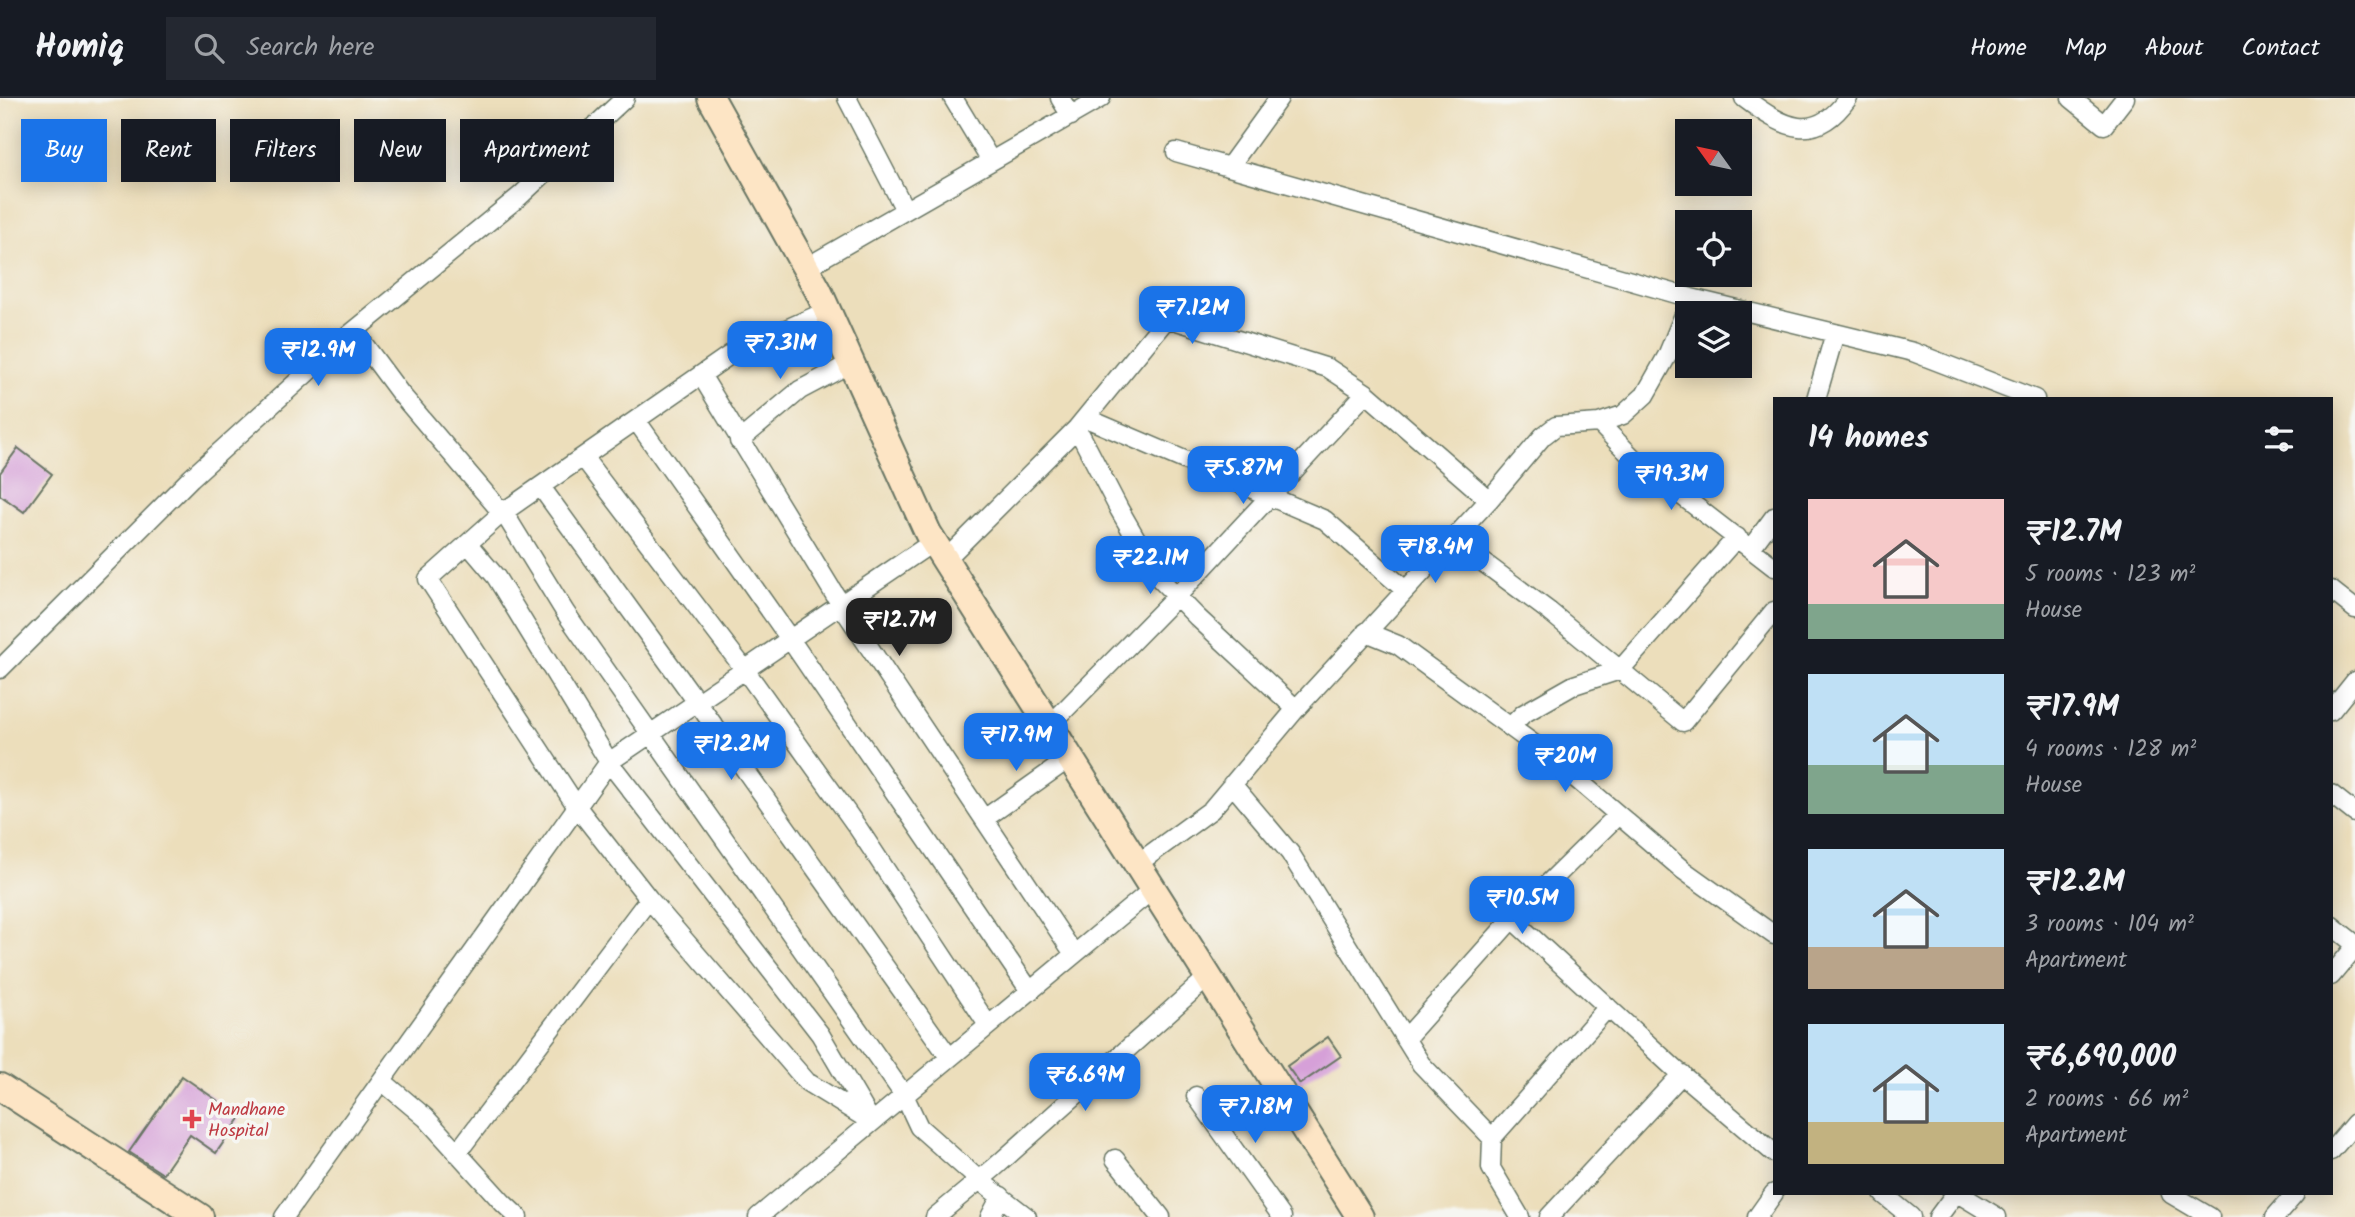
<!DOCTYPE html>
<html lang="en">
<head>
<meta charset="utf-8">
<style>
	:root { --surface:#171b24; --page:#242831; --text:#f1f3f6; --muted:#9ea1a6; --line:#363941; --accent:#1a73e8 }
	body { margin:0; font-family:Kalam,sans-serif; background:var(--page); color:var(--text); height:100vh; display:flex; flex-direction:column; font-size:26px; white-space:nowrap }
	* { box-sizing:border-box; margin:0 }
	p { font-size:23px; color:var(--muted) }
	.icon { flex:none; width:38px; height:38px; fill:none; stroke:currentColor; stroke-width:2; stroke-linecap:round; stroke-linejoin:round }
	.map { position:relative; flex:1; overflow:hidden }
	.side { position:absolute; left:1773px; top:299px; width:560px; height:798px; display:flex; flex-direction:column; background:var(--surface); border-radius:0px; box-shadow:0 4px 18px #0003 }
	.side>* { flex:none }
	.hud { position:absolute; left:21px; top:21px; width:665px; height:63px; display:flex; gap:14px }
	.needle { width:46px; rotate:303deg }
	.controls { position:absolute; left:1675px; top:21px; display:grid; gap:14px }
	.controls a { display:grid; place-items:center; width:77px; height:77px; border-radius:0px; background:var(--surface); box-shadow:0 4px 18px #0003; font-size:35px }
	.price { position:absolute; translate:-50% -60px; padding:0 16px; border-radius:14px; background:var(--accent); color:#fff; font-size:23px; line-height:46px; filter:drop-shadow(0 2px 4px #0008) }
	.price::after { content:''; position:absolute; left:50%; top:42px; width:21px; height:16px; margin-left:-10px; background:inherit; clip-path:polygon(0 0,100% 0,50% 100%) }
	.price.active { background:#222; color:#fff }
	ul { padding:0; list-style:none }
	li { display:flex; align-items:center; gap:21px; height:175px; padding:0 35px }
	li span { display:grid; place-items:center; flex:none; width:196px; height:140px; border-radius:0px; color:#555 }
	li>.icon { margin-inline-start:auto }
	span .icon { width:84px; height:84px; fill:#fffc; stroke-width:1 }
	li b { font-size:30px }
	h2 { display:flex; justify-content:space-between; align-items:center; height:84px; padding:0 35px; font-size:30px }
	.chip { padding:0 24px; border-radius:0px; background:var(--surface); box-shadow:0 4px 18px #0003; font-size:24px; line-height:63px }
	.chip.active { background:var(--accent); color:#fff }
	header { display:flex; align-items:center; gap:42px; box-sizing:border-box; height:98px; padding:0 35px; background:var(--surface); border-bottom:2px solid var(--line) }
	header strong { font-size:33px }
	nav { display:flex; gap:38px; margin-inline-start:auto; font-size:24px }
	.search { width:490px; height:63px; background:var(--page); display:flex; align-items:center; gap:18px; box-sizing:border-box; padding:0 24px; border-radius:0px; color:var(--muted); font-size:26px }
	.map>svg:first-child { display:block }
	.building { fill:#d6a0d8 }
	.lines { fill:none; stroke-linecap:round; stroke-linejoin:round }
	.street-casing { stroke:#677563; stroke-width:21 }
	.secondary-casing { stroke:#677563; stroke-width:30 }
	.street { stroke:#fff; stroke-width:18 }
	.secondary { stroke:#fde5c5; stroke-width:26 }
	.health-dot { fill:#e0444e; stroke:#f6f6f2; stroke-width:2.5 }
	.labels { text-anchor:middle; stroke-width:7; stroke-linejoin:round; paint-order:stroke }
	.health-label { font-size:18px; fill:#be3a42; stroke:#f6f6f2; text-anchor:start }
</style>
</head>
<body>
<header>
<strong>Homiq</strong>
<div class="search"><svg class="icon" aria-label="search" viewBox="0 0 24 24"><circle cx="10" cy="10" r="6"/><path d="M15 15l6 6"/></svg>Search here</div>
<nav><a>Home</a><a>Map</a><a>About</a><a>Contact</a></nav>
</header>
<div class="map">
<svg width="2355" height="1119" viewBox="0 0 2355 1119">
	<rect width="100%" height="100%" fill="#f6f6f2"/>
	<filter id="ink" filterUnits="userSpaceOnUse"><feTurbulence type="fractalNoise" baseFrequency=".0143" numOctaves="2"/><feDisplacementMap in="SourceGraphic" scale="14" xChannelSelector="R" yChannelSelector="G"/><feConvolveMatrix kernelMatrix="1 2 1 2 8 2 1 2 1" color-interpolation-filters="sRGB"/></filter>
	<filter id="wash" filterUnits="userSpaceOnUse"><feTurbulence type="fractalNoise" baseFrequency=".00686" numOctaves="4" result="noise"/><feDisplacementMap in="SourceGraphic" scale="28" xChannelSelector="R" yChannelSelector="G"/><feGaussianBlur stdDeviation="1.57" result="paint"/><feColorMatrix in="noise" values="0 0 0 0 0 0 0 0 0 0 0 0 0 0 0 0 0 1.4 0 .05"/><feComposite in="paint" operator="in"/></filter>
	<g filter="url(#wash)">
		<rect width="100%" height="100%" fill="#ecdebb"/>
		<g id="blocks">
			<path class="building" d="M18,350L52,376L24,414L0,397V375Z
				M1328,939L1341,958L1300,986L1287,968Z
				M182,978L241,1019L216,1055L190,1037L163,1076L129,1054Z"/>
		</g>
	</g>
	<g filter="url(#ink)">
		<use href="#blocks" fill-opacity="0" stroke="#677563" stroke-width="2"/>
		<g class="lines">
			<g class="street-casing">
				<path id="street" d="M847,0L905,112
					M953,0L991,63
					M1060,0L1071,18
					M1744,0C1783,29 1814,48 1848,0
					M2071,0L2104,27L2125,0
					M1176,54L1691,200L1913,254L2035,301
					M1229,69L1279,0
					M805,170L1101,0
					M827,213L734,254L502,415L428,481L577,709L649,801L807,984L872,1024
					M354,233L400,295L509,423L565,514L904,997L919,1029L979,1082L1027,1119
					M701,277L841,507L1074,856
					M1816,301L1835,235
					M1086,320L1325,422L1404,491
					M636,322L790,541L1030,893
					M1599,325L1633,360L1774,469
					M1077,330L1119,411L1158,479L1197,519L1296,611
					M739,343L800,292L851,265
					M583,359L745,572L858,730L988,927
					M541,389L697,604L949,959
					M1452,441L1550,514L1683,624L1774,513
					M468,446L496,479L609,664L820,936L870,1021
					M1751,450L1774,419
					M945,462L1077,330L1167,220L1328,270L1366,295L1489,402
					M2331,492L2355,511
					M1366,534L1398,547L1546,655L1683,772L1774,837
					M0,571L191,380L343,242L520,98L625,0
					M2331,613L2355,583
					M1049,628L1177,498L1366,295
					M1510,629L1523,616L1574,587L1620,572L1737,439
					M1232,686L1290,755L1421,966L1492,1040L1491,1070L1520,1119
					M2331,696L2355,715
					M984,721L1070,660
					M1137,766L1211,712L1296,611L1489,402L1543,338L1556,328L1599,325L1623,317L1645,297L1667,258L1691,200
					M1512,821L1675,971L1774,1055
					M2331,827L2355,846
					M2331,878L2355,849
					M1405,941L1512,821L1618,717
					M382,983L426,1020L503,1105L518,1119
					M1196,998L1282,1119
					M1492,1040L1608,909
					M2331,1053L2355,1025
					M457,1055L649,801
					M1115,1061L1161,1119
					M1883,1096L1911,1119
					M1959,1096L1997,1119
					M2171,1096L2210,1119
					M284,1119L609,664L933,444
					M758,1119L1153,791
					M935,1119L994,1070L1208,879
					M990,1119L1001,1098
					M1549,1119L1682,976
					M1757,1119L1774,1095
					M1938,1119L1955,1096
					M2275,1119L2295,1096"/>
			</g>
			<g class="secondary-casing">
				<path id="secondary" d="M711,0L818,192L928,435L1360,1119
					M0,989L200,1119"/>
			</g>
			<use href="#street" class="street"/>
			<use href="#secondary" class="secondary"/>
		</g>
	</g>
	<path class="health-dot" d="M188.5 1010.5h7v7h7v7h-7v7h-7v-7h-7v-7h7z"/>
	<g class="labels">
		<g class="health-label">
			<text x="208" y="1017">Mandhane<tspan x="208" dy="21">Hospital</tspan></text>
		</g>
	</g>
</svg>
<div class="controls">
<a><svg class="needle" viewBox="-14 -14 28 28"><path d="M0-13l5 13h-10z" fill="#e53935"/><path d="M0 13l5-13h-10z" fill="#9ea1a6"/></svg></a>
<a><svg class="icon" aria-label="locate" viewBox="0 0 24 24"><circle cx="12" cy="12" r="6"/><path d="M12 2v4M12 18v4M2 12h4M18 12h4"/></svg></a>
<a><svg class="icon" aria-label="layers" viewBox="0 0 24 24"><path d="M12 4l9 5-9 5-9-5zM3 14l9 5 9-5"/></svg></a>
</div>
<b class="price" style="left:1192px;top:248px">₹7.12M</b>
<b class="price" style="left:780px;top:283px">₹7.31M</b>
<b class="price" style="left:318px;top:290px">₹12.9M</b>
<b class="price" style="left:1243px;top:408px">₹5.87M</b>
<b class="price" style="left:1671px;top:414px">₹19.3M</b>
<b class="price" style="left:1435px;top:487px">₹18.4M</b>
<b class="price" style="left:1150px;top:498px">₹22.1M</b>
<b class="price active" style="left:899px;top:560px">₹12.7M</b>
<b class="price" style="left:1016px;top:675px">₹17.9M</b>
<b class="price" style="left:731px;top:684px">₹12.2M</b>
<b class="price" style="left:1565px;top:696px">₹20M</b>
<b class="price" style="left:1522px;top:838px">₹10.5M</b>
<b class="price" style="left:1085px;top:1015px">₹6.69M</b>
<b class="price" style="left:1255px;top:1047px">₹7.18M</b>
<div class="hud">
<a class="chip active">Buy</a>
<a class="chip">Rent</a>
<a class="chip">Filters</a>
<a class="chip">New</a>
<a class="chip">Apartment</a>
</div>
<section class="side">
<h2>14 homes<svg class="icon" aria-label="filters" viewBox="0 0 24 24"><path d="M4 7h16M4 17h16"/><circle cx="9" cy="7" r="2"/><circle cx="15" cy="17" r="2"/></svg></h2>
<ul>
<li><span style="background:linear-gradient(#f6c9c9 75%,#7fa58c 0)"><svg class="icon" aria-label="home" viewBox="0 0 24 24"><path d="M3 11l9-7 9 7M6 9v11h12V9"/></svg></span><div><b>₹12.7M</b><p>5 rooms · 123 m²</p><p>House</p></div></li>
<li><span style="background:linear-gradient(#bfe0f5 65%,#7fa58c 0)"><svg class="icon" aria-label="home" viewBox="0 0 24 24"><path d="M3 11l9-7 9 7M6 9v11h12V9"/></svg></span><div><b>₹17.9M</b><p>4 rooms · 128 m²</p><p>House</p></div></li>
<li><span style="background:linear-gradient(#bfe0f5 70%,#b9a48a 0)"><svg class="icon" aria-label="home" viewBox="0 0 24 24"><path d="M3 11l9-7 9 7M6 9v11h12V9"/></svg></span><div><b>₹12.2M</b><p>3 rooms · 104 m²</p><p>Apartment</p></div></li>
<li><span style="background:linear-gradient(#bfe0f5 70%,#c2b280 0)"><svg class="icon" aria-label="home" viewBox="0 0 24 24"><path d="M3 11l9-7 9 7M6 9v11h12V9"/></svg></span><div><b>₹6,690,000</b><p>2 rooms · 66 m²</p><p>Apartment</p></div></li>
</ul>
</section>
</div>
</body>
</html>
